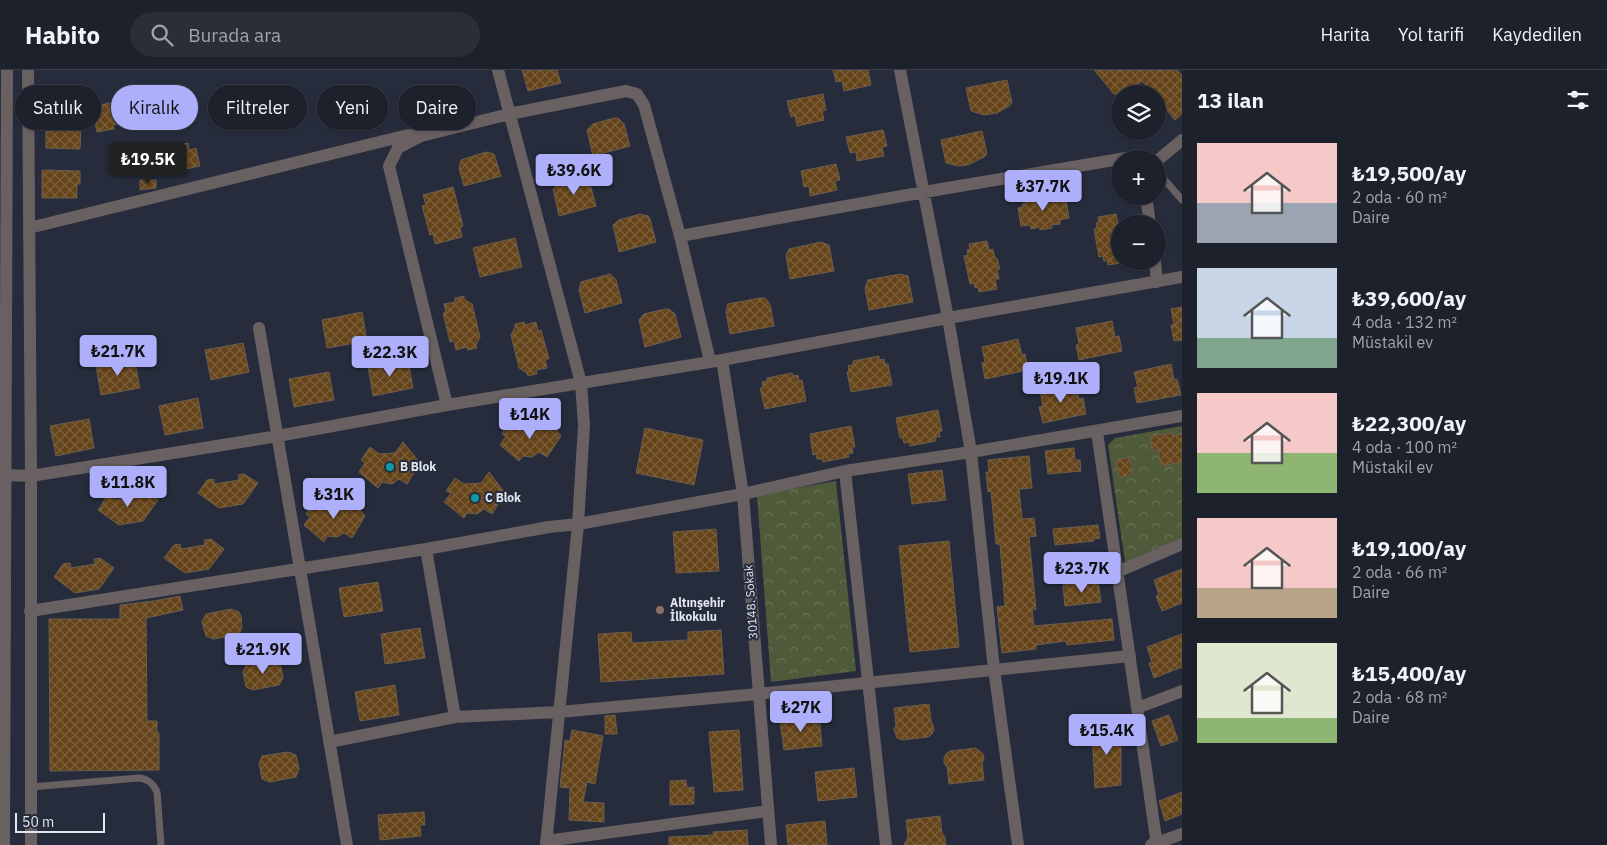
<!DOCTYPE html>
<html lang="tr">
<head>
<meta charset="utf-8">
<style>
	:root { --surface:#1c212c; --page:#292e38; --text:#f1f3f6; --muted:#a0a3a9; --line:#3a3e48; --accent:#adaffb }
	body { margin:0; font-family:"IBM Plex Sans",sans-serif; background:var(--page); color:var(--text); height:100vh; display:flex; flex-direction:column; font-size:19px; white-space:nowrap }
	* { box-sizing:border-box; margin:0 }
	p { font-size:16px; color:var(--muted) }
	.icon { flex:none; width:28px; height:28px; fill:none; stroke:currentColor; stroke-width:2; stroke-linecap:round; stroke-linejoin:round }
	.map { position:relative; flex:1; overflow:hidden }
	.panel { display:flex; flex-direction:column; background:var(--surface); width:425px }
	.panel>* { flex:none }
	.banner { position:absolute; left:15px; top:15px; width:475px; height:45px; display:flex; gap:10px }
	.buttons { position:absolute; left:1111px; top:15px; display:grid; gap:10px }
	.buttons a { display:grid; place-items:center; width:55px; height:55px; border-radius:50%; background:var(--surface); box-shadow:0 1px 4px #0004,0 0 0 1px var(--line); font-size:25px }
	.scale { position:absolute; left:15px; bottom:12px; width:90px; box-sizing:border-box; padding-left:5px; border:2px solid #e1e6f0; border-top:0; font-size:14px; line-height:18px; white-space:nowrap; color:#e1e6f0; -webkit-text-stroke:4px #262c3b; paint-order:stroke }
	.price { position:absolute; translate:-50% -42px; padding:0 11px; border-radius:5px; background:var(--accent); color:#111; font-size:16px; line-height:32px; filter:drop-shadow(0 1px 2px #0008) }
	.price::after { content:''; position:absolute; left:50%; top:30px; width:15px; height:11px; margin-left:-8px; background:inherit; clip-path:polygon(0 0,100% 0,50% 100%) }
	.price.on { background:#222; color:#fff }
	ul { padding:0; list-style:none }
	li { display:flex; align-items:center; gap:15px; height:125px; padding:0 15px }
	li span { display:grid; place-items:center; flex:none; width:140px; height:100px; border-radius:0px; color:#555 }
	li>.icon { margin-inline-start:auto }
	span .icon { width:60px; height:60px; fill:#fffc; stroke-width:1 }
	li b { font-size:21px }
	h2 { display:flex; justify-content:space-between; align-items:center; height:60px; padding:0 15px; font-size:21px }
	.pill { padding:0 18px; border-radius:22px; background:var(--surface); box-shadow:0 1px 4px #0004,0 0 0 1px var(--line); font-size:18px; line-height:45px }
	.pill.on { background:var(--accent); color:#111 }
	header { display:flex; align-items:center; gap:30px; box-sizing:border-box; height:70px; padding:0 25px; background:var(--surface); border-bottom:1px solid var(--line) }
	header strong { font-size:24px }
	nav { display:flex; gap:28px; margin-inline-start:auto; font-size:18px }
	.search { width:350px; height:45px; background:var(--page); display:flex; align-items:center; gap:12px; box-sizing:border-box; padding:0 18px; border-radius:28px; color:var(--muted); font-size:19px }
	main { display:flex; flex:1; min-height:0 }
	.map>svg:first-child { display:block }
	.park { fill:url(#park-crowns) }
	.building { fill:url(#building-cross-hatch); stroke:#6b5d4e }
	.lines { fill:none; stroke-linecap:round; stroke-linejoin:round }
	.lane { stroke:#696062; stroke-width:7 }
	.street { stroke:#696062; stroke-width:12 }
	.culture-dot { fill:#0f9aa8; stroke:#262c3b; stroke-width:2 }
	.education-dot { fill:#8d6e63; stroke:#262c3b; stroke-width:2 }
	.labels { text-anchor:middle; stroke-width:4; stroke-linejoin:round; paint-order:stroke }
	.poi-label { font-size:12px; font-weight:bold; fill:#e1e6f0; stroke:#262c3b; text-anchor:start }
	.street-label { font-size:12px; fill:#e1e6f0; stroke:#262c3b }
</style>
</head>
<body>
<header>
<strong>Habito</strong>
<div class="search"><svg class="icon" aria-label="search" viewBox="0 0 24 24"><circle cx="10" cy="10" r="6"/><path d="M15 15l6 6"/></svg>Burada ara</div>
<nav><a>Harita</a><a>Yol tarifi</a><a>Kaydedilen</a></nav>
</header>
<main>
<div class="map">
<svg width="1182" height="775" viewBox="0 0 1182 775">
	<defs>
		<pattern id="park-crowns" width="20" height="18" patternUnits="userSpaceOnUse" patternTransform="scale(1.25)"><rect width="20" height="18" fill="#4f5a3a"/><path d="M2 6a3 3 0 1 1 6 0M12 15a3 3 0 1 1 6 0" fill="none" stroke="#687257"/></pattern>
		<pattern id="building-cross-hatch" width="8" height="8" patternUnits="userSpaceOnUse" patternTransform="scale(1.25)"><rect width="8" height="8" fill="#664419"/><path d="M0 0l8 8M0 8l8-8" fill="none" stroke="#7c5f3b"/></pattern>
	</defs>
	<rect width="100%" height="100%" fill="#262c3b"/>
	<path class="park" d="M1182,356V468L1125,492L1108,375L1115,368Z
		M836,411L856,601L771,612L757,425Z"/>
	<path class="building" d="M522,0H557L561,13L528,21Z
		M833,0H868L871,15L844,21L842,11L836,12Z
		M1094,0H1177L1182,5V44L1175,50L1158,29V24H1153L1142,11L1127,24H1114Z
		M1007,10L1012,33L1009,36L997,43L984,45L971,41L966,18Z
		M181,15L185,34L179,36L180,41L162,45L161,39L137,43L138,50L113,55L114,59L97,62L93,43H98L96,36L119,31L118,29L133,26L134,29L141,28V29L167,23L166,18Z
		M823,24L826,40L822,41L824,50L797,56L795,46L791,47L787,31Z
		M614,48H618L624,54L630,76L593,86L587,60L593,54Z
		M81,57L80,79L46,78V58Z
		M883,60L887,76L882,77L884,86L857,91L856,82L850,83L846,67Z
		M982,61L987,84L984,87L968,95L959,96L946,93L941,70Z
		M188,73L189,80L196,78L200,96L171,102L167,85L174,83L173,77Z
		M486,82L494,84L501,106L464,116L459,98L461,90Z
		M836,94L840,110L835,111L837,120L810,126L809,116L804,117L801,101Z
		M42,100L80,101V114H77V128H42Z
		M580,108H584L590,114L596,136L559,146L553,119L558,114Z
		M140,110H156V118L140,120Z
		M453,117L463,156L460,157L462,167L435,174L433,164L430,165L422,136L426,135L423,125Z
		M1055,125V128H1061V131L1066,130L1069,148L1060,150V154L1051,155L1052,158L1040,160V157L1031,159L1030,155L1021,156L1018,138L1023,137L1022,134L1027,133V130Z
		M640,144L648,146L650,149L656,172L619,182L613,155L619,150Z
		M1116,144L1118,153H1120V193L1108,195L1107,190L1104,191L1103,186L1099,187L1094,159L1097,158L1096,153L1099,152L1098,147Z
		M515,168L522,197L480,207L473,178Z
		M987,171L989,180L993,179L995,188H997L1000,199H997L999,209H995L997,219L979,222L978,217L975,218L974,213L970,214L964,186L968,185L967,180L970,179L969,174Z
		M821,172L829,175L834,201L790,209L786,186L789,179Z
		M610,204L616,210L622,233L585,243L579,220L581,212Z
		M900,204L908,206L913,232L869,240L865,218L868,210Z
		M464,226V229L472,234L480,267L476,275L477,278L468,280L467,277L456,280L454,271L450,272L443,243H446L444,234L455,232V228Z
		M760,228H765L770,234L774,256L730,264L726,242L728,234Z
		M1182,237V270L1174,271L1171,255H1174L1171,239Z
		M665,239H669L675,244L681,267L645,277L639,250L644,244Z
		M362,242L367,271L327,278L322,250Z
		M1112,251L1115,267L1119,266L1122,281L1079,290L1076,275L1079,274L1076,258Z
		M524,252L525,255L536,252L538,261L541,260L549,289H545L547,298L536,300L537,304L528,306L527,303L519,298L511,265L515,257V254Z
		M1018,269L1022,285L1025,284L1028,300L985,309L982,293L985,292L982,277Z
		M243,273L249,302L211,310L205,280Z
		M879,286V290L884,289L885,294H888L892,315L851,322L847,302L849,301L848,296L853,295V291Z
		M134,288L140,318L101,325L96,296Z
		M408,290L413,318L373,326L368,297Z
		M1171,294L1174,310L1177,309L1181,325L1137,333L1134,318L1138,317L1134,302Z
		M329,302L334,330L294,337L289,309Z
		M792,303L793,306L798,305L799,311L802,310L806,331L765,339L760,318H763L762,312L767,311V308Z
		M1076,314L1079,329L1083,328L1086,344L1043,353L1039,337L1043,336L1040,321Z
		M198,328L203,358L165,365L159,336Z
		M938,340L942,361H939L940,367H935L936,371L910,376L909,372L904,373L903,368H900L896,348Z
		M544,346L561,366L547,387L539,382L532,387L523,386L519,391L500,375L506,366L502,364L510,351L520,358L536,356Z
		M89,349L94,378L56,386L50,356Z
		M851,356L855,377H852L853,383L848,384L849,387L823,392L822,389H817L816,384L813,385L810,364Z
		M645,358L703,370L694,415L636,403Z
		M1173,363V366L1182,364V392L1161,396L1158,379L1152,380L1150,366Z
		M403,372L420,393L407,414L399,409L392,414L382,412L378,418L359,402L365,393L361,390L370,377L379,384L395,383Z
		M1074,378L1075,390H1080L1081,401L1048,404L1045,381Z
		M1029,386L1032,418L1019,419L1022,449L1034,448L1036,466L1029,467L1036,539L1032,540L1034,556L1112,549L1114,570L1067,575L1066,571L1036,575V579L1002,583L997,537L1005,536L1000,474H996L991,421L988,422L986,402H989L988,390Z
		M1129,387L1133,404L1120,407L1116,390Z
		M942,400L946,430L912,434L908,404Z
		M489,402L505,423L492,444L484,439L477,444L467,443L464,448L444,432L451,423L446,421L455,408L464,414L481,413Z
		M244,404L258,413L243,434L219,438L198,423L207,410L214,409V414L239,410L238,405Z
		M144,420L158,430L143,451L119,455L98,440L107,426L114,425L115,430L139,426L138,421Z
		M348,426L365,446L352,468L344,463L337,467L327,466L324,472L304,455L310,447L306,444L315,431L324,438L340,436Z
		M1098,455L1100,468L1094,469V471L1055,475L1053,459Z
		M716,459L719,501L676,503L673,462Z
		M211,469L224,479L209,499L185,503L164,488L174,475L180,474L181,479L205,475L204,470Z
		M949,471L959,577L910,582L899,476Z
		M100,488L114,498L99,519L75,523L54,507L63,494L70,493L71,498L95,494L94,489Z
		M1182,499V533L1162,541L1156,526L1159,525L1154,510Z
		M1098,511L1101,532L1065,536L1063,515Z
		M378,512L383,541L344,547L339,518Z
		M180,526L183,540L146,548L147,651H157V662L159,663V700L50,701L49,549H120V535L154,531Z
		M231,539L239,542L241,546L242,557L239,565L213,569L206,566L202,552L206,544Z
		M420,558L425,588L385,594L381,564Z
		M721,560L724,604L601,612L598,564L631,562L632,573L688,570V562Z
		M1182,564V597L1154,608L1149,593L1152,592L1147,577Z
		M272,590H276L281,597L283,608L279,615L253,620L246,617L243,602L246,595Z
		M395,615L399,645L360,651L355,622Z
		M929,634L931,651L933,655L934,660L932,664L928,667L902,670L897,668L894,659L896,655L894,638Z
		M615,645L617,664H605V646Z
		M1169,645L1178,670L1161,676L1152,651Z
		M819,647L822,676L784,680L780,651Z
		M1121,656V715L1095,718L1092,659Z
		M572,660L603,666L595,714L587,712L583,732L604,733V752L569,750L570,718L560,717L565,670L570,671Z
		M739,660L743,720L714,722L709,662Z
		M976,678L983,684L984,689L982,693L984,710L949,714L947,697L944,693V688L946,684L950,681Z
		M288,682L296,685L297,689L299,699L296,707L270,712L262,709L259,694L262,686Z
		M854,698L857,727L818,731L815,702Z
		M686,710L687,718L694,717V734L670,735V711Z
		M1182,722V744L1165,751L1159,731Z
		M424,742L425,755H420L421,766L380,770L378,745Z
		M940,746L942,763L945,767L946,775H904L908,767L906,750Z
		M825,751L827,775H788L786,755Z
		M747,760L748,775H669V767L714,765L713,762Z"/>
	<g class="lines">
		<path class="lane" d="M1158,102L1182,130
			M31,717L139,708C148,709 153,713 157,722L161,775"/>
		<path class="street" d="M28,0L31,406V775
			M498,0L581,313L584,355L578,454L546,775
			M1120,89L1133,87L1134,89
			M1158,90L1182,70
			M1146,126L1150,154
			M29,158L408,65H413
			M680,166L924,122L1120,89
			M1155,191L1157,212
			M259,258L347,775
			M722,290L743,424L771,775
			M447,335L389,96L398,78L421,66L509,44L626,21L637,24L644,35L680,166L710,291
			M1097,362L1157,775
			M845,401L886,775
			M6,405L31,406L278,366L447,335L722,290L948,248L900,0
			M426,479L455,647
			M1117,502L1182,474
			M30,541L426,479L549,457L578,454L743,424L845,401L971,382L1182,346
			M1137,638L1182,621
			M329,672L455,647L559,642L758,624L1130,586
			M546,771L768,741
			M4,775L7,0
			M1018,775L994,599L971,382L948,248L1182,207
			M1151,775L1182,764"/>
	</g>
	<g class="culture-dot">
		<circle cx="390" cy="397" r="5"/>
		<circle cx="475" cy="428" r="5"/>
	</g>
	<circle class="education-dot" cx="660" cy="540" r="5"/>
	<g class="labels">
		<g class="poi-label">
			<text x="400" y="401">B Blok</text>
			<text x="485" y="432">C Blok</text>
			<text x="670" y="537">Altınşehir<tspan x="670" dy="14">İlkokulu</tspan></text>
		</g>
		<g class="street-label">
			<text transform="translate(751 532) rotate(-94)" y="4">30148. Sokak</text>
		</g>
	</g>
</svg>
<div class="buttons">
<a><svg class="icon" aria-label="layers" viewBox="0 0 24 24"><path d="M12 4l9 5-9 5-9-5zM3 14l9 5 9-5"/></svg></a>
<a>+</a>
<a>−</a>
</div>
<div class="scale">50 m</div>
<b class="price on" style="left:148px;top:115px">₺19.5K</b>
<b class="price" style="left:574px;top:126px">₺39.6K</b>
<b class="price" style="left:1043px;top:142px">₺37.7K</b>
<b class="price" style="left:118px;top:307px">₺21.7K</b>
<b class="price" style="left:390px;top:308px">₺22.3K</b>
<b class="price" style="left:1061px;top:334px">₺19.1K</b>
<b class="price" style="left:530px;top:370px">₺14K</b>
<b class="price" style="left:128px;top:438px">₺11.8K</b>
<b class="price" style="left:334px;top:450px">₺31K</b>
<b class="price" style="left:1082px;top:524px">₺23.7K</b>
<b class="price" style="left:263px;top:605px">₺21.9K</b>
<b class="price" style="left:801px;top:663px">₺27K</b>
<b class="price" style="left:1107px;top:686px">₺15.4K</b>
<div class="banner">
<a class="pill">Satılık</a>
<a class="pill on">Kiralık</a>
<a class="pill">Filtreler</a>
<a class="pill">Yeni</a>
<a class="pill">Daire</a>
</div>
</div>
<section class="panel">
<h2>13 ilan<svg class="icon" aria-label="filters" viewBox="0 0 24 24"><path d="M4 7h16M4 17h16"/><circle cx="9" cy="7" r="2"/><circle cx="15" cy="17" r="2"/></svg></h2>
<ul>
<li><span style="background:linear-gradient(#f6c9c9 60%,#9aa5b1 0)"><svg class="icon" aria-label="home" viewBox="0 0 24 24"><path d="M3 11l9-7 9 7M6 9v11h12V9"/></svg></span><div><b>₺19,500/ay</b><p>2 oda · 60 m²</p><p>Daire</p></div></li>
<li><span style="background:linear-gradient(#c9d6e8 70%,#7fa58c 0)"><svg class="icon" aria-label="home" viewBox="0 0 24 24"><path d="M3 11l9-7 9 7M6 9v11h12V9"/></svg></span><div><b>₺39,600/ay</b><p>4 oda · 132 m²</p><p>Müstakil ev</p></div></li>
<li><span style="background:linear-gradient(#f6c9c9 60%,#8fb573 0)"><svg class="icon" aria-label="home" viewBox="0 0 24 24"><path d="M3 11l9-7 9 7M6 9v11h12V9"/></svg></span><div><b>₺22,300/ay</b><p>4 oda · 100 m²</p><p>Müstakil ev</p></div></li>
<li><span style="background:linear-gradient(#f6c9c9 70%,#b9a48a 0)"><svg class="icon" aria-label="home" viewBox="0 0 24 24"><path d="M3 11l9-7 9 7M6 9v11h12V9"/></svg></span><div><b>₺19,100/ay</b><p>2 oda · 66 m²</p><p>Daire</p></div></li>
<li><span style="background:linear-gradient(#dfe7d0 75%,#8fb573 0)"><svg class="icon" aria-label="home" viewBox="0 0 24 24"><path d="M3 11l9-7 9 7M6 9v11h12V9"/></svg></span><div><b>₺15,400/ay</b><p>2 oda · 68 m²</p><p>Daire</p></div></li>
</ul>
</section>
</main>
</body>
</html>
